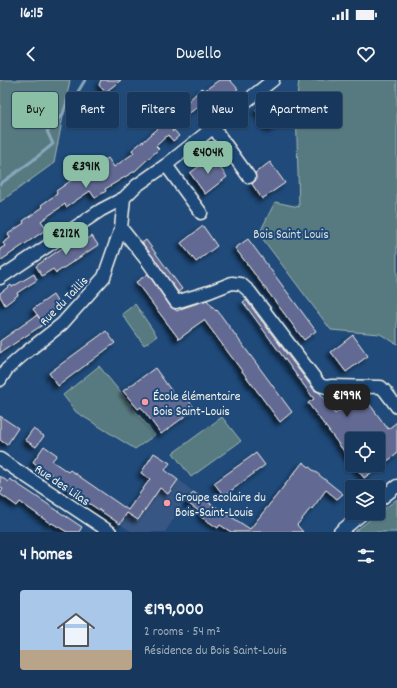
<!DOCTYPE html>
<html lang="en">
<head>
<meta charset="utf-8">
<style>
	:root { --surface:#17385c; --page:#244365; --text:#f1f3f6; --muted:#9eacbb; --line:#365272; --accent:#8abfa5 }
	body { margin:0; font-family:Dekko,sans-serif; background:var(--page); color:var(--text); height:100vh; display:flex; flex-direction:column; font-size:15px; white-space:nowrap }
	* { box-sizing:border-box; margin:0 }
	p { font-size:13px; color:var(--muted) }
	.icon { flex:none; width:22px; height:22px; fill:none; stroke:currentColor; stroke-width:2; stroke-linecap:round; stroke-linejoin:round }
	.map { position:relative; height:452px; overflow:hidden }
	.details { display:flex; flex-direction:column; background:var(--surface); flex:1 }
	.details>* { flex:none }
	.banner { position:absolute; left:12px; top:12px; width:373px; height:36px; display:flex; gap:8px }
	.fabs { position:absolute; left:345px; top:352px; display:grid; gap:8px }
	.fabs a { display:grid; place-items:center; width:40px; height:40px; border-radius:4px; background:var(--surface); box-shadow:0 1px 3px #0004,0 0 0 1px var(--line); font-size:20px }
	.price { position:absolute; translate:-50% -34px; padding:0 9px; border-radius:8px; background:var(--accent); color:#111; font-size:13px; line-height:26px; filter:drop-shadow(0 1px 2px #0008) }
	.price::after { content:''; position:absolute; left:50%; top:24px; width:12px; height:9px; margin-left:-6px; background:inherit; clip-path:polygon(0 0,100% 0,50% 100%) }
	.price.active { background:#222; color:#fff }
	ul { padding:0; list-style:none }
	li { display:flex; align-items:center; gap:12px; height:100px; padding:0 20px }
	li+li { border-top:1px solid var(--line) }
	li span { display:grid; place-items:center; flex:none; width:112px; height:80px; border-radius:4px; color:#555 }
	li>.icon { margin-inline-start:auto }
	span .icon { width:48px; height:48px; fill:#fffc; stroke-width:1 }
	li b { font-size:17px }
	h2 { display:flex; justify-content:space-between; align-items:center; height:48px; padding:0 20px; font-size:17px }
	.pill { padding:0 14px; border-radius:4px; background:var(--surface); box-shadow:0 1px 3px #0004,0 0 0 1px var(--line); font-size:14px; line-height:36px }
	.pill.active { background:var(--accent); color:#111 }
	.status { display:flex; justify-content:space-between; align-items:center; height:28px; padding:0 20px; background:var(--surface); direction:ltr }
	.status svg { height:11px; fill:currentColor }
	header { display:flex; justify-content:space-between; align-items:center; height:52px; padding:0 20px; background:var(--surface); font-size:18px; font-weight:600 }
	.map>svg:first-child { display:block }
	.built { fill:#375784 }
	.green { fill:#567a7f; stroke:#a5b6b4 }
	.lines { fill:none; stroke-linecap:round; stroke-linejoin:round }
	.stream { stroke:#88a7bb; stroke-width:3 }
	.building { fill:#626b94; stroke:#f4f1e8; filter:url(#shadow) }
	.minor-casing { stroke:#f4f1e8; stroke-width:15 }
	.minor { stroke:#1f4a7a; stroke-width:12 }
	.poi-dot { fill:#ff9aa2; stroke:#1f4a7a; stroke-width:1.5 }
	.labels { text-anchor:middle; stroke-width:4; stroke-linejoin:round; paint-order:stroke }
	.park-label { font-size:13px; fill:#dcdfd8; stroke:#1f4a7a }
	.street-label { font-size:13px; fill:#f4f1e8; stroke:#1f4a7a }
	.poi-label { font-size:13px; fill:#f4f1e8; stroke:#1f4a7a; text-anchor:start }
</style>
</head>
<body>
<div class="status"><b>16:15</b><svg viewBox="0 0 49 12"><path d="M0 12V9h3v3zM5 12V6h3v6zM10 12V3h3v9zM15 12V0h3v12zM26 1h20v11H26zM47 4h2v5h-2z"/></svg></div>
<header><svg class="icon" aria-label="back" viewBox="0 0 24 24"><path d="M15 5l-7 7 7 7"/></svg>Dwello<svg class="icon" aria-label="heart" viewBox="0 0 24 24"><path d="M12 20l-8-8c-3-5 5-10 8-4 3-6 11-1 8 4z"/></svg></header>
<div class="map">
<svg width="397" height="452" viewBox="0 0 397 452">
	<defs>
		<filter id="shadow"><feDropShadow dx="-3.5" dy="3.5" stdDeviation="2" flood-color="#0009"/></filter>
	</defs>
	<rect width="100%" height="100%" fill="#1f4a7a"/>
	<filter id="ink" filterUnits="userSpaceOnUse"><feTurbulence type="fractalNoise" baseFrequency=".025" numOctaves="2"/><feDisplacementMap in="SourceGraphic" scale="8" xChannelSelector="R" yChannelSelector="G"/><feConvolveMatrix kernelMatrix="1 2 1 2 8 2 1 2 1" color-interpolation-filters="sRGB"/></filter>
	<g filter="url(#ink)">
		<path class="built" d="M178,399L192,411L165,452H132L120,444L127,433L138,440L160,408L168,414Z"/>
		<path class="green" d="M0,0H70L54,83L0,122Z
			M299,0H397V264L380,254L331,250L259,154L275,122L299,127L296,26Z
			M135,224L157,256L144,265L122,234Z
			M99,286L155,355L135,369L76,332L63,315Z
			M222,337L241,361L191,397L173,373Z
			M397,419V452H354Z"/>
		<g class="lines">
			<path class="stream" d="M0,104L32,81L53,64L47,51L55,46L57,40L63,34L69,16L76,15L85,0"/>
		</g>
		<path class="building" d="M101,0H121L107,11L103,10L99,5Z
			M219,0H230L238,9L216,26L212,21L202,28L200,25L187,35L185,34L181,37L177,32L202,8L204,11Z
			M277,14L292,35L270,50L256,30Z
			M165,42L173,51L172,52L174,50L179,56L173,61L168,55L156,66L159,69L135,91L105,109L106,111L95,118L90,111L66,127L65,124L41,141L47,149L0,181V169L5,166L3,163L10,158L8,154L24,143L23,141L43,127L41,125L57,114L56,111L79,95L86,104L98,96L93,88L108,78L114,87L134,73L132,70L143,61V62Z
			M212,77L227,97L205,114L190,93Z
			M270,82L285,103L262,119L252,104L256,100L255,93Z
			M203,146L217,166L196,182L181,163Z
			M92,156L98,165L56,193L53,189L42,196L36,186L71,162L73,165L81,159L83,162Z
			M248,159L316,251L304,260L235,168Z
			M146,160L182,209L178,212L142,163Z
			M34,194L37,200L17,213L18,215L5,225L0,216V213L11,205L12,207Z
			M148,194L170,226L177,231L183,228L207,220L216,231L217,230L292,332L280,342L204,240L191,249V250L179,259L136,202Z
			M81,199L86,206L75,215L69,207Z
			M53,215L60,226L41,240L33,229Z
			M246,220L314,310L320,313L335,334L362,314L388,349L397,342V374L364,398L354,385H378V359H352V382L308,323L314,319L243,222Z
			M37,235L44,244L0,273V261Z
			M106,251L115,263L58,306L49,293Z
			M353,255L368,276L346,292L331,272Z
			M155,288L178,320L185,315L195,329L161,354L141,327L138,329L123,311Z
			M0,336L18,348L7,365L0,360Z
			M33,349L44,356L36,367L25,360Z
			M44,366L57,375L52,381L68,392L70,390L128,430L150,399L141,393L154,373L170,383L165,390L178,400L168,414L160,408L138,440L127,433L120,444L66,408L67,406L33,382Z
			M256,373L265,385L224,416L214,403Z
			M303,382L343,414L337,419L326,410L312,429L311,428L297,445L303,452H231L220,445L218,448L201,437L203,434L186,422L193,412L250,449Z
			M0,396L8,402L10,399L82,447L79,452H67L52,443L51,444L20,422L17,426L0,414L3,409L0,407Z"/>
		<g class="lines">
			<g class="minor-casing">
				<path id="minor" d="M213,47L249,97
					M166,85L201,133
					M121,148L149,183L176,222L209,212L232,203L241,204L250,212L320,305L326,307L332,306L381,307L385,311L397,327
					M0,198L101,130L124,118L136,106L166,85L273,0
					M0,300L7,289L24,274L62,244L104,197L121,148L124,118
					M0,379L110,452
					M378,421L397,406
					M340,452L363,433"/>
			</g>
			<use href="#minor" class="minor"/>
		</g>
	</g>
	<g class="poi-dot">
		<circle cx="145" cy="322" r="4"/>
		<circle cx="167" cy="423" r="4"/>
	</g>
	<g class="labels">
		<g class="park-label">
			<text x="291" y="158">Bois Saint Louis</text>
		</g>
		<g class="street-label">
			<text transform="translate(63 220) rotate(-46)" y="5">Rue du Taillis</text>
			<text transform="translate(63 404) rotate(34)" y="5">Rue des Lilas</text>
		</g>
		<g class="poi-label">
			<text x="153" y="320">École élémentaire<tspan x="153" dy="15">Bois Saint-Louis</tspan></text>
			<text x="175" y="421">Groupe scolaire du<tspan x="175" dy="15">Bois-Saint-Louis</tspan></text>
		</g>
	</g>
</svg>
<div class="fabs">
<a><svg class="icon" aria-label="locate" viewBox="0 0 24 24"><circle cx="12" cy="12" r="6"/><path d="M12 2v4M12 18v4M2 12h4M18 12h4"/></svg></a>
<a><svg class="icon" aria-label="layers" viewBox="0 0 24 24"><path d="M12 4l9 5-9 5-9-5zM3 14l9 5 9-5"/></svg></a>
</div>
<b class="price" style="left:208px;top:95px">€404K</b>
<b class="price" style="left:86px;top:109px">€391K</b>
<b class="price" style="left:66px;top:176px">€212K</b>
<b class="price active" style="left:347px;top:338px">€199K</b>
<div class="banner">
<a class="pill active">Buy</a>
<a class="pill">Rent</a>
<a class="pill">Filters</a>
<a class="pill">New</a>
<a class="pill">Apartment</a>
</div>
</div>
<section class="details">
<h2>4 homes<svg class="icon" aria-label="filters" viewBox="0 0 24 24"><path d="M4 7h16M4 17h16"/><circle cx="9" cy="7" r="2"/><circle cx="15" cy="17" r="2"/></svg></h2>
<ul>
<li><span style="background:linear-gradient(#a9c7e8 75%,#b9a48a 0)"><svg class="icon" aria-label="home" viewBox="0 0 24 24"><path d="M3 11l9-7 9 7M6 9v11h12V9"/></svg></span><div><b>€199,000</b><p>2 rooms · 54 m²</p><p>Résidence du Bois Saint-Louis</p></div></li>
</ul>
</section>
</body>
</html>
